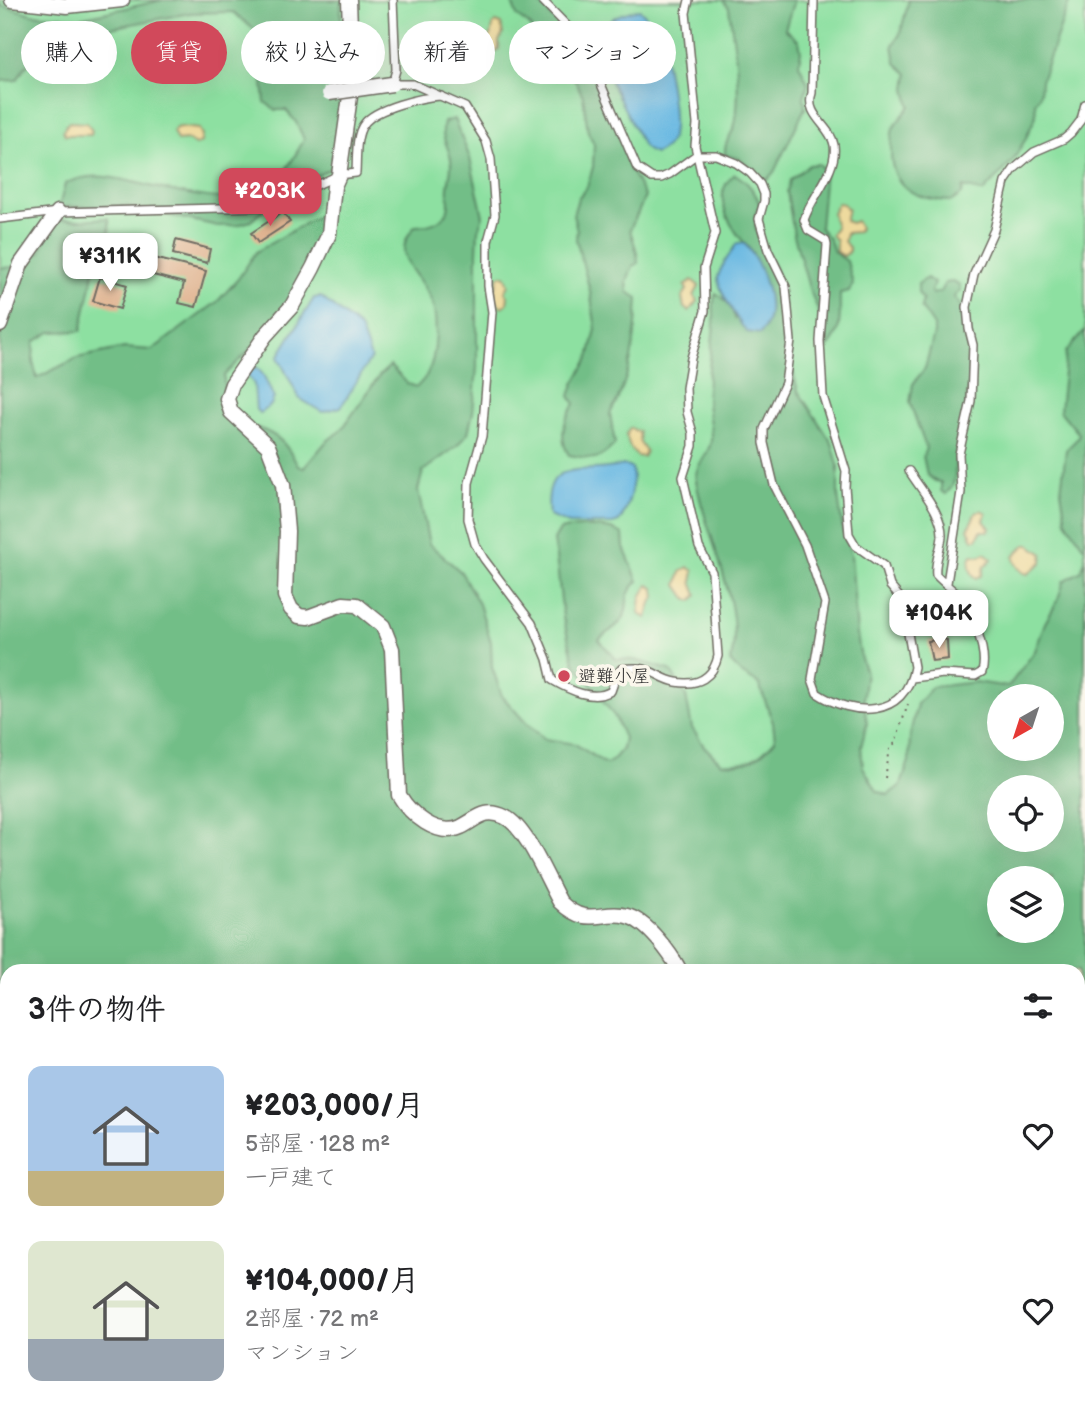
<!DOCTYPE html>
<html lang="ja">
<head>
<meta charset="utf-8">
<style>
	:root { --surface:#fff; --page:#f2f2f2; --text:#202124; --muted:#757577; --accent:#d1495b }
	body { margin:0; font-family:"Balsamiq Sans","Klee One",sans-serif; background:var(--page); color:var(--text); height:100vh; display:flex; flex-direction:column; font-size:26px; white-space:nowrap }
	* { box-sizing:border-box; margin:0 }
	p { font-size:23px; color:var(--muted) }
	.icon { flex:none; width:38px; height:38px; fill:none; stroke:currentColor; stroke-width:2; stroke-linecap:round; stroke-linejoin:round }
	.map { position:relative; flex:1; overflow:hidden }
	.details { position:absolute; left:0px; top:964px; width:1085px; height:450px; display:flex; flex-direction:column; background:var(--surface); border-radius:21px 21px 0 0; box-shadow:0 7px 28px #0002 }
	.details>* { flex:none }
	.guide { position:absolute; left:21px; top:21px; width:700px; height:63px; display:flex; gap:14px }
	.needle { width:46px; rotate:219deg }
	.tools { position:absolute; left:987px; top:684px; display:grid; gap:14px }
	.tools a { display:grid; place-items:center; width:77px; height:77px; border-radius:50%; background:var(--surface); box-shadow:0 7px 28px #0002; font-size:35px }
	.price { position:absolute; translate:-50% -60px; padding:0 16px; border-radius:14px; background:#fff; color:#222; font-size:23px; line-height:46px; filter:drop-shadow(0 2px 4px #0008) }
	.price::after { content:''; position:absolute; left:50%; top:42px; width:21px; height:16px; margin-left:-10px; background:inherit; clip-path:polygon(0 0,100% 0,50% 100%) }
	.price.current { background:var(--accent); color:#fff }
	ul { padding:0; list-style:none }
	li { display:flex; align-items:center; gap:21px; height:175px; padding:0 28px }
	li span { display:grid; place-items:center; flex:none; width:196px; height:140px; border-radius:14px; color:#555 }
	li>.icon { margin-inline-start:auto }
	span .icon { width:84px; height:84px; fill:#fffc; stroke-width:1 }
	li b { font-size:30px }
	h2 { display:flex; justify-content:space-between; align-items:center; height:84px; padding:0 28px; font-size:30px }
	.chip { padding:0 24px; border-radius:32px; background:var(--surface); box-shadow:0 7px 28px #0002; font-size:24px; line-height:63px }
	.chip.current { background:var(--accent); color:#fff }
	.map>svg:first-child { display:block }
	.green { fill:#8de0a1; stroke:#5c8666; stroke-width:2; fill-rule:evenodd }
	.forest { fill:#72be87; stroke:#4e7459; stroke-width:2; fill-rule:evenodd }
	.sand { fill:#eeda9e; stroke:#8c8264; stroke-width:2 }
	.water { fill:#67b8e2; stroke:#497286; stroke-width:2 }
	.building { fill:#e0b491 }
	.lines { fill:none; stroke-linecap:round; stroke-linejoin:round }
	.service-casing { stroke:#706c63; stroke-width:10 }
	.minor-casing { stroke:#706c63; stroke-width:17 }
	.path { stroke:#706c63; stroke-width:2; stroke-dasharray:2 5; stroke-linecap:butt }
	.service { stroke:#fff; stroke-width:7 }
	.minor { stroke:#fff; stroke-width:14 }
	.minor-bridge-casing { stroke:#706c63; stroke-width:17; stroke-linecap:butt }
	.minor-bridge { stroke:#fff; stroke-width:14 }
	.poi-dot { fill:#d1495b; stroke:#fbf7ec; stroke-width:2.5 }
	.labels { text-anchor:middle; stroke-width:7; stroke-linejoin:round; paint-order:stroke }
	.poi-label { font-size:18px; fill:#2b2b2b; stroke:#fbf7ec; text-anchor:start }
</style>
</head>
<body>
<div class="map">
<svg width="1085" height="1413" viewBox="0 0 1085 1413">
	<rect width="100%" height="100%" fill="#fbf7ec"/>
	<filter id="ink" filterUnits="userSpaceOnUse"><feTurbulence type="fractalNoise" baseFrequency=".0143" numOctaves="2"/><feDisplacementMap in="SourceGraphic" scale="14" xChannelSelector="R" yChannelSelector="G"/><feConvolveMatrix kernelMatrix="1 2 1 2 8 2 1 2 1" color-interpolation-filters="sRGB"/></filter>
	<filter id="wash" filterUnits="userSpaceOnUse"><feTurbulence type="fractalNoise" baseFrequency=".00686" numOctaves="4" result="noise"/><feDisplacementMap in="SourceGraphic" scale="28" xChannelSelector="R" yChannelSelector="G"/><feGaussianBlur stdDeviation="1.57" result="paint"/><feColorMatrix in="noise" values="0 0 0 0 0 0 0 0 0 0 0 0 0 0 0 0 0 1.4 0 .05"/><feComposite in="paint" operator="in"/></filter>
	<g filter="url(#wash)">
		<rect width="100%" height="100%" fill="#f1e6ca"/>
		<path class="green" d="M0,0H1085V695L1058,751L999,788L728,856L0,435ZM999,696H1052V749H999Z"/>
		<path class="forest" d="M163,0H341V40L348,62L335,166L278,196L251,221L237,225L218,226L125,206L59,207L65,184C94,169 123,180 154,187C175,192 237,205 256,195C279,184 293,161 304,139L296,122L286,110H275L265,102L260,53L263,37L233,12L190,13L105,29L46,54L25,67L17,80L0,81V5L32,14L80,18Z
			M511,0H537L585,55L614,119L628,165L645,197L630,230L637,252L638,263L633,266L627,281L628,292L638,298C636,339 631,378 610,414L615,444C597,463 594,459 569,455C558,438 564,419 575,404L570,396L574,384L589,358L596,329L590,291L576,239L577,230L573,215L578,198L587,187L593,167L594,144L588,132L583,96L570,70L542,42L529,25L517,16Z
			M723,0H794L785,29L799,41L801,51L799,64L808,83L804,97L805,108L774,172L767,180L760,179L740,159L725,155C724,139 732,137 735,124C742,86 734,46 729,8Z
			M909,0H1070L1041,81L1040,95L1035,103L1036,116L1025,140L1012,162L983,192L963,187L962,194L952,201C919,200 891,190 891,152C891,145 891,135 893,129C897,121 905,114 910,106L906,89L908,74L896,63L893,45L900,34Z
			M454,119L470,158L483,216L478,230L477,252V367L473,412L468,433L457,446L423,471L418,490L429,544L461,572L479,604L491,642L492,667L502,696L527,724L545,739L575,744L606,764L613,760L622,749L624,738L615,717L574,662L563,617L554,540L560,530C577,526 607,524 623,534L624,548L638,581C621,599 631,598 624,617C620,626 606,632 599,640L616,659L635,660L670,670L686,696L692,728L704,746L721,763C748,765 758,760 775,740L773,723L759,684L741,673L730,662C747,609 704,533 696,480C694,465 709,456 711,441C712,427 707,413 707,399C707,373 712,349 714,324C715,313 711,304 716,293C727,300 731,306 735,318L753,253C735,234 706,196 735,174C748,182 754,190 760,204L755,216L756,230L764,250L774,267L781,288L785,343L798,391L832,443L838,465V496L843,531L851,554L857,634L861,659L866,672L863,697L867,723L861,747L863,767L877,791L888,795L901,785L909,761L910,735L917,704L932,687L976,682L1008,687L1035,651L1045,623L1057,602L1064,581L1081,571L1085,560V1413H755L754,1407H1078V971H7V1407H696L697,1413H0V267C14,271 29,259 41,252L47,232L60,219L80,220L109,218L110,251L94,272L81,331L51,332L34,342L33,361L37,378L77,358L124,348L152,350L217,302L238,279L256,252L321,214L326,222C319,260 280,315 255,345C245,356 233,365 224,376C224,403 223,414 243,436L257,428C280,435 287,445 298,466L304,468L325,443L342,429L380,375L390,366L408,384L417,387C420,383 425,379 427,374C437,357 439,316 430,298C418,271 388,257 415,226C430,226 448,221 449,204C449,198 447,192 448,187C449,177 452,170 451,159C448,143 440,140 444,122ZM999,696H1052V749H999ZM999,788H1052V840H999ZM999,878H1052V931H999Z
			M818,164L825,170L820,228L830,240L834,252L847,261L853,284L849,291L840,293C839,313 844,333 826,349L822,346L820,315L809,288L794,235L787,192L790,180L809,165Z
			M927,278L934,283L931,292L933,294L940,292L945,283L953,282L959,285L960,290L954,297C987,338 964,408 956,454C954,471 959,480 946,494L941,491V482L935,481L927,475L923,456L926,448L910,403L913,384L925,368L934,334V326L921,307L923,299L918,293V284Z
			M1085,330V549L1066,521L1061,491L1066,450L1077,439L1079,434L1060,411L1066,352Z"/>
		<path class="sand" d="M495,22L501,24L503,34L499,41V49L492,55H485L481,52C481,42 487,43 491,35C493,30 491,27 495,22Z
			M69,122L87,123L92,131L91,135H65L63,130Z
			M180,127L199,129L202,135L201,142L195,145L188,140L177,141L173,132L176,128Z
			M838,203L843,204L848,209L845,221L851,223L856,221L860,228L858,232L846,233L844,241L849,248V252L844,256L836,252V241L831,234L836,227L832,213Z
			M502,275L506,277L509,285L505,292L508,296L507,304L502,307C490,300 495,287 499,276Z
			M692,280L699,286L694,296L697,301L689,311L684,308L682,297L687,290L685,286Z
			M630,428L639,432L640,443L646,451L643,457L637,456L630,447L626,435Z
			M981,510L986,513L984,521L990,528L988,531H981L977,539H973L968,529L976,512Z
			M1025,545H1030L1043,554L1042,562L1028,574C1020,573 1014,563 1014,556Z
			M985,553L992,559L984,567L982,575L977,578C969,574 968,562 972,555L980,556Z
			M688,567L694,571L692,582L697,595L692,601L686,598L677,585L681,572Z
			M648,585L654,588L655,598L651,603L647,618L639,614L641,597Z"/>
		<path class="water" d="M639,9C648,17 654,25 658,36C666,55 678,121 671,139C668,147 663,150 655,154L648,151L643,146L601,62C594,26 605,17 639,9Z
			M737,243H744C762,262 781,312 760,334L747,332C739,323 718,289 718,278C718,270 732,251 737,243Z
			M321,297L360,328L371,358L341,407L322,412L299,398L278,357L314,298Z
			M257,367L264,376L274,398L271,405L260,413L256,410L254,384L247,375L251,370Z
			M624,465L632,468C635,485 628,508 619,522L613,524H569L549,516C542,453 583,477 624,465Z"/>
		<g id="blocks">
			<path class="building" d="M283,212L290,222L258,243L251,233Z
				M176,240L210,249L207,263L173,254Z
				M122,250L206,271L196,307L179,303L184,283L118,266Z
				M100,277L127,285L120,309L93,301Z
				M944,639L947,640L948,659L932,661L928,641Z"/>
		</g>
	</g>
	<g filter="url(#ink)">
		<use href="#blocks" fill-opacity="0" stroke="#706c63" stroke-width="2"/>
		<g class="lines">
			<g class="service-casing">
				<path id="service" d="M393,0L396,70L392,84H413L465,107L486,141L491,159L495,215L488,241V286L492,312L482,436L469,483L468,519L475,544L484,559L532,623L547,659L552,680C569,690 593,702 611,691L617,674L621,669C629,668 637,667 644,669C655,672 664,680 676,682C698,686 713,678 718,656L712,572L699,547L683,477L693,446V433L687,412L686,388L691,358L705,311L704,268L715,233L695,146L697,124L686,13L689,0
					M542,0L574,33L588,54L637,168L652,178H661L670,174L696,155H716L736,163L750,173L760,184L764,194V201L759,219L768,250L786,287L791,341L785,383L764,429V443L774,485L805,545L825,603L812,679L817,693C853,717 905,719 914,667L902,600L890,586L884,566L856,546L849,534L845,487L846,471L823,396L820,341L827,245L826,241L808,230L804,220C811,197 838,171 834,145C831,126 804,115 812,93L814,0
					M0,219L58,212L261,207L299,193L339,175L356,173C357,159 355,135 364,124C375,108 422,97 441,96
					M909,471C920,489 943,513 942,536C941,550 934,562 936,575C944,584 953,589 961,598C973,613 988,653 982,672L975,676L943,674L912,678
					M947,583L961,492L959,454L971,401L973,345L969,329L967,307L974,274L994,230L1005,182L1014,169L1034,152L1064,139L1071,133L1081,120L1085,104"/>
			</g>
			<g class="minor-casing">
				<path id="minor" d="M12,0L67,6L122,0
					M349,0L352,82L339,175L334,186L329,234L313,268L292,306L265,336L232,384L227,399L231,412L268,446L283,485L287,531L285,596L291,609L299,616L308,617L343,604L357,605L383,626L392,649L399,795C410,814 437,838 461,827C477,819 485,807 505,817C527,828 547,879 560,902C588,929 602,909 627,916C647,921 671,954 680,971
					M0,325L21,264L58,212
					M702,1407L704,1413"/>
			</g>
			<path class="path" d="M885,778L890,749L895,743L908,704
				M1078,1049L1085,1046
				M0,1122L7,1124"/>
			<use href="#service" class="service"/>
			<use href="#minor" class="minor"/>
			<g class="minor-bridge-casing">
				<path id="minor-bridge" d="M329,93L392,84"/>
			</g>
			<use href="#minor-bridge" class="minor-bridge"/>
		</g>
	</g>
	<circle class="poi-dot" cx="564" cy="676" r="7"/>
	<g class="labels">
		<g class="poi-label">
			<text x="578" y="682">避難小屋</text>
		</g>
	</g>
</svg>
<div class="tools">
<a><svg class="needle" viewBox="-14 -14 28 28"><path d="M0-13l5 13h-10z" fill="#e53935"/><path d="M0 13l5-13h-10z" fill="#757577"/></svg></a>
<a><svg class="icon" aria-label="locate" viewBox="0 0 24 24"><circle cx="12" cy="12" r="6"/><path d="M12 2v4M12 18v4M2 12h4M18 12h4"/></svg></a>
<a><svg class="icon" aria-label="layers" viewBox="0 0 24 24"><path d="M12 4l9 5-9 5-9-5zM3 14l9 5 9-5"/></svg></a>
</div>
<b class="price current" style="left:270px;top:228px">¥203K</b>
<b class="price" style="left:110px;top:293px">¥311K</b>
<b class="price" style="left:939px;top:650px">¥104K</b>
<div class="guide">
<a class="chip">購入</a>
<a class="chip current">賃貸</a>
<a class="chip">絞り込み</a>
<a class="chip">新着</a>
<a class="chip">マンション</a>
</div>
<section class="details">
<h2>3件の物件<svg class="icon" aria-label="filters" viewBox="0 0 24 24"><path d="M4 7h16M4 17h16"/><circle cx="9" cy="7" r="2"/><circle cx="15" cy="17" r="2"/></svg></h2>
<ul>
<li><span style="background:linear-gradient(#a9c7e8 75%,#c2b280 0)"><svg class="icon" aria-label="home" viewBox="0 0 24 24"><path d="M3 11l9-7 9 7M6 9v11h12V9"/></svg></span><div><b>¥203,000/月</b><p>5部屋 · 128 m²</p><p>一戸建て</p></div><svg class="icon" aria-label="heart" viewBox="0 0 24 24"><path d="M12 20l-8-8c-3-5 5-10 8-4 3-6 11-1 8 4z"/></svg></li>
<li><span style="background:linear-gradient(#dfe7d0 70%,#9aa5b1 0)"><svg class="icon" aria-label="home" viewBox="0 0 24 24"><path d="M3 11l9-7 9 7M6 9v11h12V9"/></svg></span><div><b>¥104,000/月</b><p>2部屋 · 72 m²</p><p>マンション</p></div><svg class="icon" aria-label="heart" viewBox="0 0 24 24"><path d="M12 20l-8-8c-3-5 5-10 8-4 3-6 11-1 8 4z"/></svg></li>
</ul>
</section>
</div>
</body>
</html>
